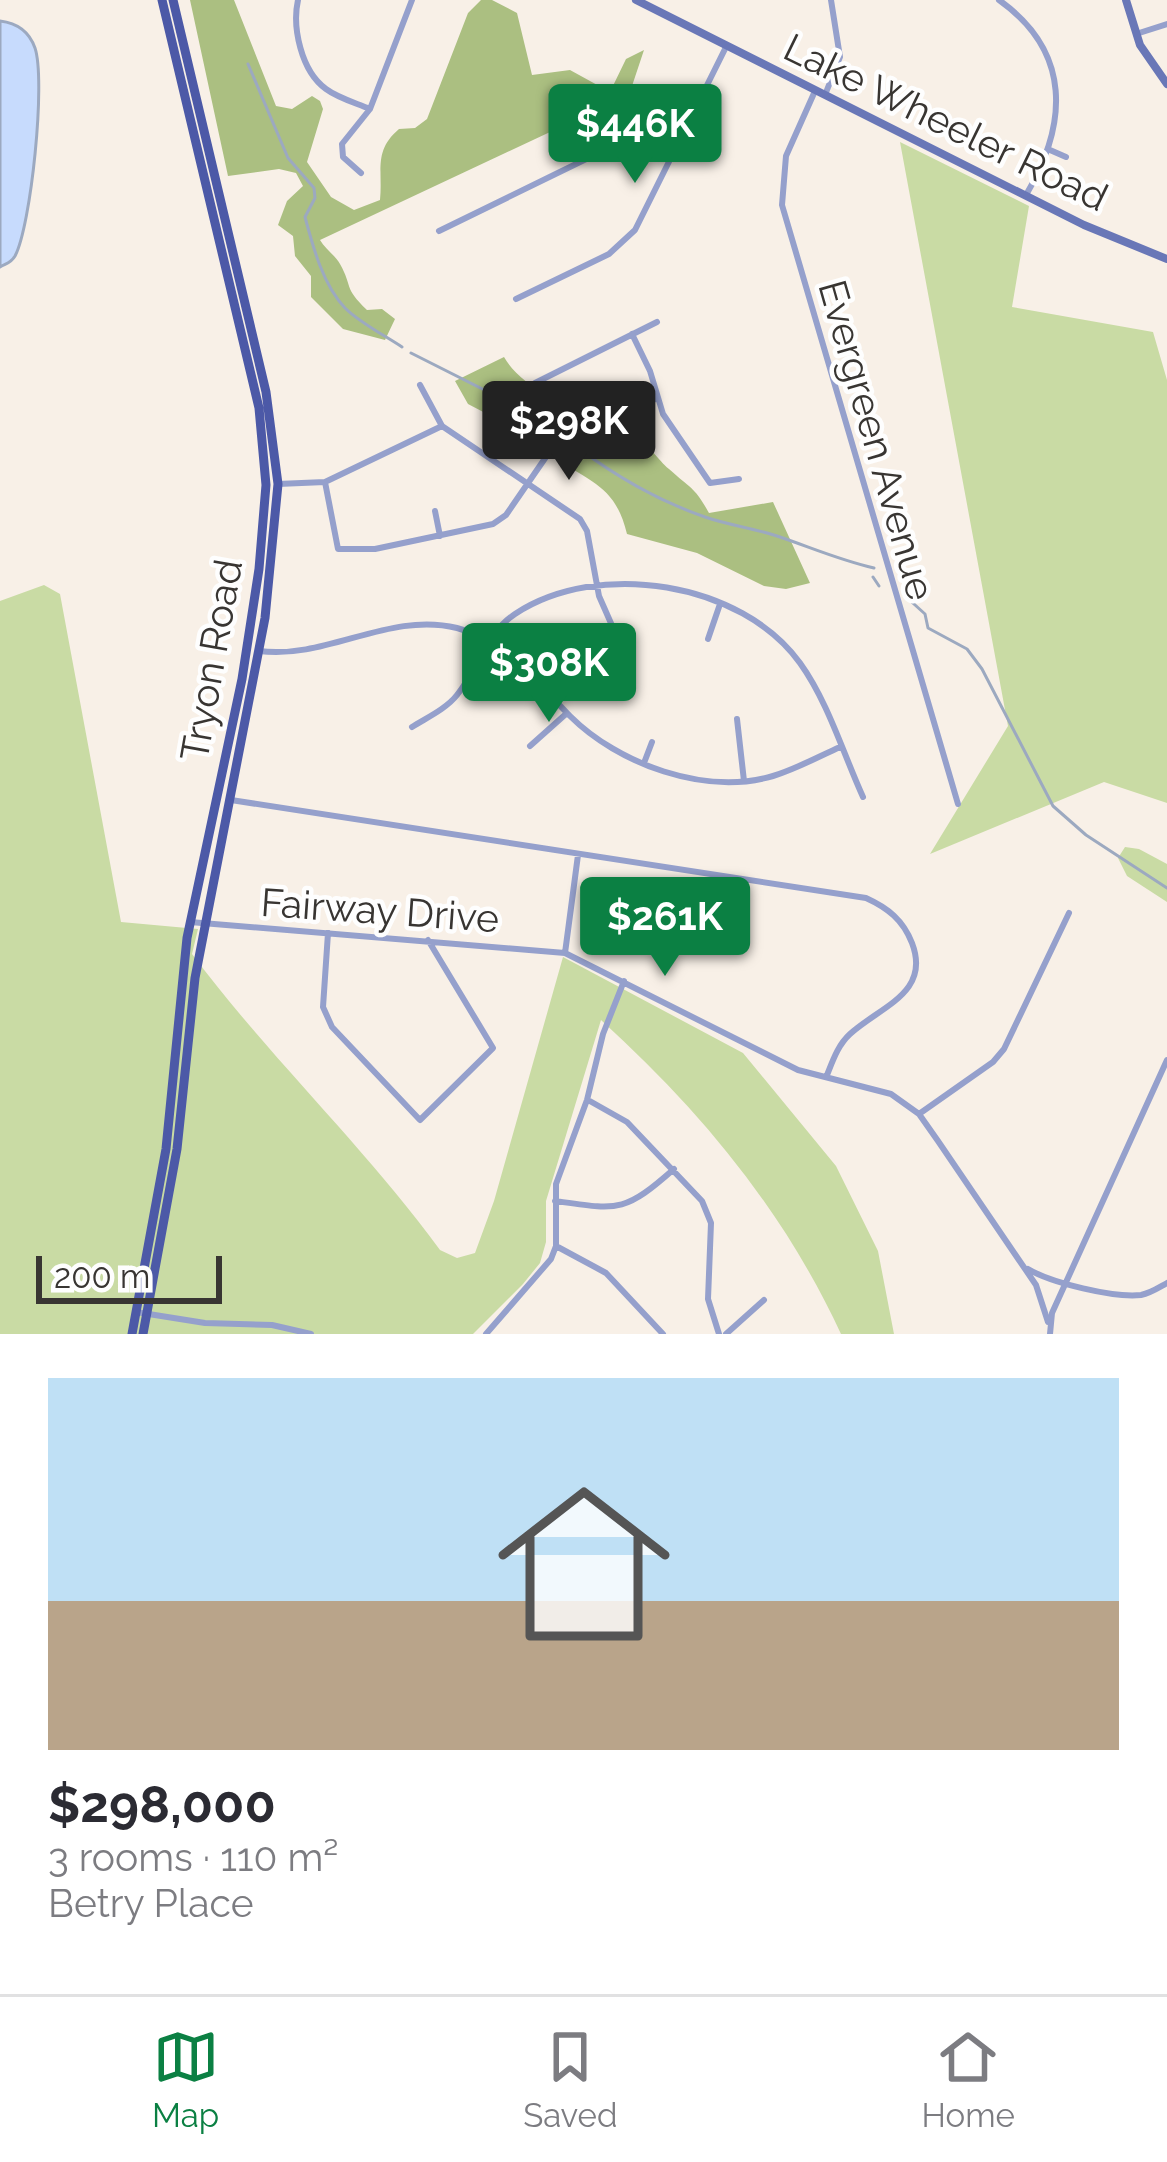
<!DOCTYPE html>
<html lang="en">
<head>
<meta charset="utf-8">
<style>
	:root { --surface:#fff; --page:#f2f2f3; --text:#2b2b33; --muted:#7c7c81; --line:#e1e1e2; --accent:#0b8043 }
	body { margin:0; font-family:Raleway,sans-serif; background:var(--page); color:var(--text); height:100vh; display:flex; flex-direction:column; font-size:45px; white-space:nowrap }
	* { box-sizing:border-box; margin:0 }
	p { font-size:39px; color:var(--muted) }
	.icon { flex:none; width:66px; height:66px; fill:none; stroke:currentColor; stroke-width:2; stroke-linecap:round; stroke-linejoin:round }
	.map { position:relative; height:1334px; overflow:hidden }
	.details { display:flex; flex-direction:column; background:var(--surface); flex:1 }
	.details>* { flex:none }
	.scale { position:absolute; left:36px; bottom:30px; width:186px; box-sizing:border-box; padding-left:12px; border:6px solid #383532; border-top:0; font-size:33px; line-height:42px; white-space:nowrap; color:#383532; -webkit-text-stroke:9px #fefefe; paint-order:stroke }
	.price { position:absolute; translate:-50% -102px; padding:0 27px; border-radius:12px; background:var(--accent); color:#fff; font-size:39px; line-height:78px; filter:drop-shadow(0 3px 6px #0008) }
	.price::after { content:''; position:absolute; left:50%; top:72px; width:36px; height:27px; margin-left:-18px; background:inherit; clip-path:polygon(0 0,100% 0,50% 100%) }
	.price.selected { background:#222; color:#fff }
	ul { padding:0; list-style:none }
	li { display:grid; align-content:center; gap:24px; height:636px; padding:0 48px }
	li span { display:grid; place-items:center; height:372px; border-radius:0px; color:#555 }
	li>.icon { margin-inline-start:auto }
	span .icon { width:216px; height:216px; fill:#fffc; stroke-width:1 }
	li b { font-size:51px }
	.tab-bar { display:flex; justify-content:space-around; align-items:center; height:168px; border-top:3px solid var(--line); background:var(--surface); font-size:33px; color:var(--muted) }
	.tab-bar a { display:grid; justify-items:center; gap:6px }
	.tab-bar .selected { color:var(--accent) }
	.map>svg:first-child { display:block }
	.green { fill:#c9dba4 }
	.forest { fill:#abbf81 }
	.water { fill:#c7dbfd; stroke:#9ca9c0; stroke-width:3 }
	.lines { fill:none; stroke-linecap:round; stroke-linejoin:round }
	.stream { stroke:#9ca9c0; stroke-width:3 }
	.street { stroke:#95a0cc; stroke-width:6 }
	.secondary { stroke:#6977b7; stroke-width:8 }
	.primary { stroke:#4c59a7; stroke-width:9 }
	.labels { text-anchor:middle; stroke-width:9; stroke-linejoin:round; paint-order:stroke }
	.street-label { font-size:39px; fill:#383532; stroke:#fefefe }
</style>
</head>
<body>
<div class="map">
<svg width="1167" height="1334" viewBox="0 0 1167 1334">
	<rect width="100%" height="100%" fill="#f8f0e7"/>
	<path class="green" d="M900,142L1029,206L1012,307L1153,332L1167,380V803L1104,782L930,854L1008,726Z
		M44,585L60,594L121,922L198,929L192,954C269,1057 364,1146 440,1250L457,1258L475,1253L494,1201L563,957L743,1053L836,1166L878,1251L894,1334H841C784,1211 701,1111 601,1020L546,1201V1242L540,1263L523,1284L473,1334H0V601Z
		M1125,847L1139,849L1167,864V902L1127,876L1118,858Z"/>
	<path class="forest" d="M190,0H234L276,106L292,109L312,96L320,101L323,109L307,162L331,197L354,210L380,200C383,171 373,151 399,129L415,128L427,119L468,13L481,0H492L517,13L532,75L570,70L610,92L626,59L644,50L629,95L320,240C325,249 336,256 340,264C353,287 343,287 367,310L382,309L395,319L385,340L343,329L311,297V276L295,256L293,236L278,225L287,201L303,186L296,173L279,169L228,176Z
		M504,357C523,390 563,397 580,430L540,453L514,428L468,404L455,381Z
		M605,431L614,432L627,449L638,443C654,449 657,459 669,469C691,489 694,486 709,513L773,502L810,583L786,589L764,586L697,553L627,534C615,484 590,484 554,456Z"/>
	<path class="water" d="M0,21C17,23 29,31 35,48C46,81 31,226 15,256C11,263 7,263 0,267Z"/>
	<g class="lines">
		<path class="stream" d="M248,64L288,158L314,188L315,198L305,217C313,247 323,285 345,308C360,323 384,335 402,347
			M411,353L510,403L566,439
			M575,446C616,476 656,500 705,517C728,525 753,528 777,536C810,547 839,560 874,568
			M873,577L879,586
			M904,595L925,614L928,628L967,649L982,669L1053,806L1086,835L1167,888"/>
		<path class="street" d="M298,0C292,27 301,71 326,89C338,98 356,103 370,109
			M999,0C1072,52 1068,124 1026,195
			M1136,34L1167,24
			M815,91L786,156L782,205L958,804
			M825,95L840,57L831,0
			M1050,150L1066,157
			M361,173L343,157L342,144L370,109L412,0
			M439,231L617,144L647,139L677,147
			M516,299L609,254L635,230L726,47
			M632,334L650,371L663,414L710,483L739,479
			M535,383L657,322
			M420,385L442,426L580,519L587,531L599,596L621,646
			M325,482L338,549H375L493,524L506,515L548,454L657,398
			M278,484L325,482L442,426
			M435,511L440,536
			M708,639L720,604
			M259,651C327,660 389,611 457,628C511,642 533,679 570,716C618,764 705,796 773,776C796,769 818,757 840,747
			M737,719L744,781
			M412,727C426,718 446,709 457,695C479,668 485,634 515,614C598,559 742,582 800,663C828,702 843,753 863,797
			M530,746L567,713
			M644,763L652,742
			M231,800L866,898C888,908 903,920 912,943C931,993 881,1006 850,1034C838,1045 833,1060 827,1075
			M190,922L565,953L798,1070L891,1094L919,1114L938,1141L1036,1285L1048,1322
			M328,933L323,1007L332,1027L420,1120L493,1048L428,940
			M565,953L578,855
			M588,1100L627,1122L702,1201L711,1223L708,1299L719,1334
			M919,1114L993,1062L1004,1049L1069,913
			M555,1201C619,1210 624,1213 674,1169
			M556,1246L606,1273L663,1334
			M1028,1269C1051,1283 1114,1298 1141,1295C1151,1293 1158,1288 1167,1283
			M136,1312L205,1323L272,1325L311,1334
			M486,1334L551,1259L556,1246V1184L587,1100L603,1034L624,981
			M726,1334L764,1300
			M1050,1334L1052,1313L1167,1060"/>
		<path class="secondary" d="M636,0L1084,225L1167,259
			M1126,0L1140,45L1167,84"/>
		<path class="primary" d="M132,1334L166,1149L187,938L242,679L259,569L266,485L259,408L162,0
			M143,1334L177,1149L195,978L265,618L278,484L266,392L173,0"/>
	</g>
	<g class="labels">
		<g class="street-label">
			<text transform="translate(946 122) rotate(26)" y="14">Lake Wheeler Road</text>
			<text transform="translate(877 440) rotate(74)" y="14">Evergreen Avenue</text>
			<text transform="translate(211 660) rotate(-80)" y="14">Tryon Road</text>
			<text transform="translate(380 910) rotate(4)" y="14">Fairway Drive</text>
		</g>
	</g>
</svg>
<div class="scale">200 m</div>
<b class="price" style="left:635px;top:186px">$446K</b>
<b class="price selected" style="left:569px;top:483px">$298K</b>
<b class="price" style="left:549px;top:725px">$308K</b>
<b class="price" style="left:665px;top:979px">$261K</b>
</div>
<section class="details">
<ul>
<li><span style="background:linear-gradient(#bfe0f5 60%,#b9a48a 0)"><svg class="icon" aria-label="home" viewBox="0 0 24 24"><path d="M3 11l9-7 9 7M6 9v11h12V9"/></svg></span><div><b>$298,000</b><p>3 rooms · 110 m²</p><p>Betry Place</p></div></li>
</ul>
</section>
<nav class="tab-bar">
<a class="selected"><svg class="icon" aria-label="map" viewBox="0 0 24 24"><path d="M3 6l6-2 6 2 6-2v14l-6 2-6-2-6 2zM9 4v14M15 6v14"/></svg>Map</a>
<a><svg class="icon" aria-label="saved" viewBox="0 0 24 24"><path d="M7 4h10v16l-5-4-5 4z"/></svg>Saved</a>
<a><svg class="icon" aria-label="home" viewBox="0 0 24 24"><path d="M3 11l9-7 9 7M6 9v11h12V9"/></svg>Home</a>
</nav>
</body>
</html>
